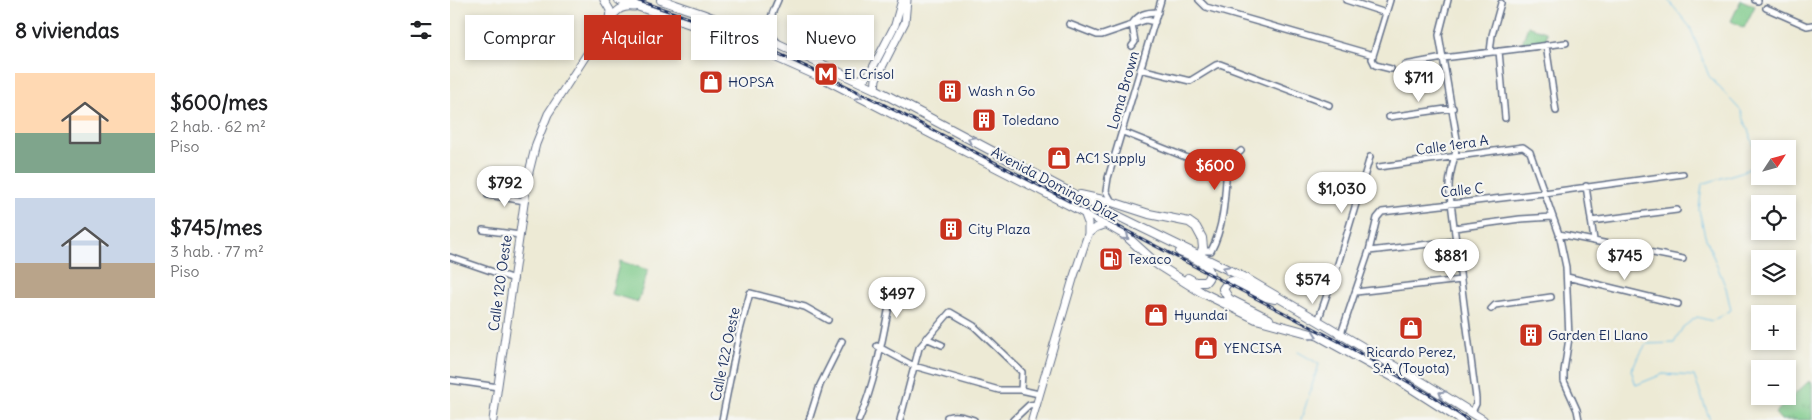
<!DOCTYPE html>
<html lang="es">
<head>
<meta charset="utf-8">
<style>
	:root { --surface:#fff; --page:#f2f2f2; --text:#202124; --muted:#757577; --accent:#c8321e }
	body { margin:0; font-family:Delius,sans-serif; background:var(--page); color:var(--text); height:100vh; display:flex; flex-direction:column; font-size:19px; white-space:nowrap }
	* { box-sizing:border-box; margin:0 }
	p { font-size:16px; color:var(--muted) }
	.icon { flex:none; width:28px; height:28px; fill:none; stroke:currentColor; stroke-width:2; stroke-linecap:round; stroke-linejoin:round }
	.map { position:relative; flex:1; overflow:hidden }
	.side { display:flex; flex-direction:column; background:var(--surface); width:450px }
	.side>* { flex:none }
	.banner { position:absolute; left:15px; top:15px; width:475px; height:45px; display:flex; gap:10px }
	.needle { width:32px; rotate:54deg }
	.buttons { position:absolute; left:1301px; top:140px; display:grid; gap:10px }
	.buttons a { display:grid; place-items:center; width:45px; height:45px; border-radius:0px; background:var(--surface); box-shadow:0 2px 8px #0003; font-size:25px }
	.price { position:absolute; translate:-50% -42px; padding:0 11px; border-radius:18px; background:#fff; color:#222; font-size:16px; line-height:32px; filter:drop-shadow(0 1px 2px #0008) }
	.price::after { content:''; position:absolute; left:50%; top:30px; width:15px; height:11px; margin-left:-8px; background:inherit; clip-path:polygon(0 0,100% 0,50% 100%) }
	.price.on { background:var(--accent); color:#fff }
	ul { padding:0; list-style:none }
	li { display:flex; align-items:center; gap:15px; height:125px; padding:0 15px }
	li span { display:grid; place-items:center; flex:none; width:140px; height:100px; border-radius:0px; color:#555 }
	li>.icon { margin-inline-start:auto }
	span .icon { width:60px; height:60px; fill:#fffc; stroke-width:1 }
	li b { font-size:21px }
	h2 { display:flex; justify-content:space-between; align-items:center; height:60px; padding:0 15px; font-size:21px }
	.chip { padding:0 18px; border-radius:0px; background:var(--surface); box-shadow:0 2px 8px #0003; font-size:18px; line-height:45px }
	.chip.on { background:var(--accent); color:#fff }
	main { display:flex; flex:1; min-height:0 }
	.map>svg:first-child { display:block }
	.grass { fill:url(#grass-tufts); stroke:#4b7c73 }
	.green { fill:#7bc988; stroke:#4b7c73 }
	.lines { fill:none; stroke-linecap:round; stroke-linejoin:round }
	.stream { stroke:#6dc0e9; stroke-width:1 }
	.street-casing { stroke:#647088; stroke-width:8 }
	.secondary-casing { stroke:#647088; stroke-width:9 }
	.primary-casing { stroke:#647088; stroke-width:10 }
	.street { stroke:#fff; stroke-width:5 }
	.secondary { stroke:#fff; stroke-width:7 }
	.primary { stroke:#fff; stroke-width:8 }
	.rail-casing { stroke:#1b2f5e; stroke-width:3 }
	.rail { stroke:#f6f6f2; stroke-width:1; stroke-dasharray:4; stroke-linecap:butt }
	.oneway { stroke:#8d97ae }
	.labels { text-anchor:middle; stroke-width:4.5; stroke-linejoin:round; paint-order:stroke }
	.poi-label { font-size:14px; fill:#1b2f5e; stroke:#f6f6f2; text-anchor:start }
	.street-label { font-size:14px; fill:#1b2f5e; stroke:#f6f6f2 }
</style>
</head>
<body>
<main>
<section class="side">
<h2>8 viviendas<svg class="icon" aria-label="filters" viewBox="0 0 24 24"><path d="M4 7h16M4 17h16"/><circle cx="9" cy="7" r="2"/><circle cx="15" cy="17" r="2"/></svg></h2>
<ul>
<li><span style="background:linear-gradient(#ffd9b3 60%,#7fa58c 0)"><svg class="icon" aria-label="home" viewBox="0 0 24 24"><path d="M3 11l9-7 9 7M6 9v11h12V9"/></svg></span><div><b>$600/mes</b><p>2 hab. · 62 m²</p><p>Piso</p></div></li>
<li><span style="background:linear-gradient(#c9d6e8 65%,#b9a48a 0)"><svg class="icon" aria-label="home" viewBox="0 0 24 24"><path d="M3 11l9-7 9 7M6 9v11h12V9"/></svg></span><div><b>$745/mes</b><p>3 hab. · 77 m²</p><p>Piso</p></div></li>
</ul>
</section>
<div class="map">
<svg width="1362" height="420" viewBox="0 0 1362 420">
	<defs>
		<pattern id="grass-tufts" width="24" height="20" patternUnits="userSpaceOnUse" patternTransform="scale(1.25)"><rect width="24" height="20" fill="#7bc988"/><path d="M3 7l-1-3M5 7V3M7 7l1-3M15 17l-1-3M17 17v-4M19 17l1-3" fill="none" stroke="#64a472"/></pattern>
	</defs>
	<rect width="100%" height="100%" fill="#f6f6f2"/>
	<filter id="ink" filterUnits="userSpaceOnUse"><feTurbulence type="fractalNoise" baseFrequency=".02" numOctaves="2"/><feDisplacementMap in="SourceGraphic" scale="10" xChannelSelector="R" yChannelSelector="G"/><feConvolveMatrix kernelMatrix="1 2 1 2 8 2 1 2 1" color-interpolation-filters="sRGB"/></filter>
	<filter id="wash" filterUnits="userSpaceOnUse"><feTurbulence type="fractalNoise" baseFrequency=".0096" numOctaves="4" result="noise"/><feDisplacementMap in="SourceGraphic" scale="20" xChannelSelector="R" yChannelSelector="G"/><feGaussianBlur stdDeviation="1.12" result="paint"/><feColorMatrix in="noise" values="0 0 0 0 0 0 0 0 0 0 0 0 0 0 0 0 0 1.4 0 .05"/><feComposite in="paint" operator="in"/></filter>
	<g filter="url(#wash)">
		<rect width="100%" height="100%" fill="#edead5"/>
		<path class="grass" d="M1359,381L1362,384V420H1331L1325,413Z"/>
		<path class="green" d="M1291,0L1305,6L1294,28L1281,21Z
			M1078,26L1096,32L1097,43L1071,46Z
			M170,261L198,270L188,302L161,294Z"/>
		<g class="lines">
			<path class="stream" d="M1218,0L1240,27L1259,76L1291,111L1310,162
				M848,352L869,364L851,420
				M1260,420L1244,376L1213,374L1186,385L1181,370L1196,344L1224,343L1233,327L1247,317L1262,321L1281,310L1276,288L1255,236L1249,210L1252,184L1291,172L1310,163"/>
		</g>
	</g>
	<g filter="url(#ink)">
		<g class="lines">
			<g class="street-casing">
				<path id="street" d="M749,0L756,7L923,55
					M896,0L936,13
					M940,0L922,59L925,65L941,69
					M998,0L989,35L1007,139C1007,156 999,171 999,187L1026,398V404L1022,412
					M1305,0L1308,1
					M1316,8L1357,26L1362,25
					M619,24L647,35H652L696,20L705,22
					M296,29L309,28L319,22
					M328,43C314,28 321,16 328,0
					M1096,45L1106,111
					M682,46L685,42L682,24C689,14 695,12 708,12
					M1049,51L1055,118
					M1040,52L1042,35L1051,3
					M955,65L993,58L1116,43
					M690,69L740,81L766,65L770,64L879,105
					M939,117L1003,108
					M673,132L748,162L777,163
					M929,167L1073,147L1080,152L1109,234L1116,267L1119,338L1114,371V381L1127,410L1129,420
					M1136,186L1144,240
					M38,195L75,201
					M662,202L656,191L658,178L711,0
					M1141,221L1227,210
					M1004,228L1070,219L1103,217
					M33,230L70,235
					M1109,234L1233,259
					M752,251H761C775,225 775,193 777,163L791,151
					M919,251L1005,241
					M0,257L64,279
					M1117,277L1228,304
					M906,292L1011,280
					M1041,309L1045,305L1101,297
					M868,321L882,280L884,277L920,157
					M891,334L919,251L927,218L932,212L1094,193L1233,174
					M476,338L492,345
					M427,346L464,366L549,390H571L589,394
					M0,380L48,387
					M272,420L289,334L300,293L355,307L378,320
					M359,420L370,385L392,341
					M409,420C427,378 434,330 443,286
					M450,420L469,348L500,312L524,326L572,372L571,390
					M498,420L497,417C507,414 515,417 524,420
					M563,420L579,405L587,404"/>
			</g>
			<g class="secondary-casing">
				<path id="secondary" d="M154,0L160,10L159,20
					M407,80L416,77L420,73L445,25L452,0
					M425,89L426,79L455,22L457,0
					M638,234L645,228L656,224
					M43,420L78,176L86,144L98,114L159,20C167,11 171,5 184,7
					M582,420L623,279L638,234V223L634,212"/>
			</g>
			<g class="primary-casing">
				<path id="primary" d="M169,0L261,31L312,51L375,79L656,224L675,235L708,265L751,292L806,319L869,336L947,379L1011,420
					M211,0L252,14L315,38L425,89L623,194L797,279L972,382L1033,420
					M630,195L662,202L699,214L739,222L746,227L752,238L753,248L750,256
					M730,252C741,257 771,267 755,282H745L738,278
					M819,319L779,299L773,289L778,282L783,281L816,297L825,299"/>
			</g>
			<use href="#street" class="street"/>
			<use href="#secondary" class="secondary"/>
			<use href="#primary" class="primary"/>
			<g class="rail-casing">
				<path id="rail" d="M187,0L294,37L425,100L894,344L984,397L1018,420"/>
			</g>
			<use href="#rail" class="rail"/>
		</g>
		<defs><path id="oneway-chevron" d="M-2-3.5L2.5 0L-2 3.5" fill="none" stroke-width="1.6" stroke-linecap="round" stroke-linejoin="round" transform="scale(1.25)"/></defs>
		<g class="oneway">
			<use href="#oneway-chevron" transform="translate(409 96) rotate(27)"/>
			<use href="#oneway-chevron" transform="translate(521 140) rotate(-152)"/>
			<use href="#oneway-chevron" transform="translate(676 237) rotate(39)"/>
			<use href="#oneway-chevron" transform="translate(776 269) rotate(-153)"/>
			<use href="#oneway-chevron" transform="translate(864 336) rotate(19)"/>
			<use href="#oneway-chevron" transform="translate(992 394) rotate(-148)"/>
		</g>
	</g>
	<defs>
		<g id="metro-square" transform="scale(1.25)"><rect x="-9" y="-9" width="18" height="18" rx="4" fill="#c8321e" stroke="#f6f6f2"/><path d="M-5.5 5V-5H-3L0 0L3-5H5.5V5H3V-.5L0 4L-3-.5V5Z" fill="#fff"/></g>
		<g id="shop-square" transform="scale(1.25)"><rect x="-9" y="-9" width="18" height="18" rx="4" fill="#c8321e" stroke="#f6f6f2"/><path d="M-5-2.5h2.3a2.7 3.5 0 0 1 5.4 0H5L5.5 6h-11ZM-1.5-2.5h3a1.5 2.3 0 0 0-3 0Z" fill="#fff"/></g>
		<g id="building-square" transform="scale(1.25)"><rect x="-9" y="-9" width="18" height="18" rx="4" fill="#c8321e" stroke="#f6f6f2"/><path d="M-4-6H4V6H1V3H-1V6H-4ZM-2.5-4.3h1.7v1.8h-1.7ZM.8-4.3h1.7v1.8H.8ZM-2.5-1h1.7V.8h-1.7ZM.8-1h1.7V.8H.8Z" fill="#fff"/></g>
		<g id="fuel-square" transform="scale(1.25)"><rect x="-9" y="-9" width="18" height="18" rx="4" fill="#c8321e" stroke="#f6f6f2"/><path d="M-5.5-6h7V0h2V4h1.3V-2.5L3-4.5l.8-.8L6-3V5H2.5V1h-1V6h-7ZM-4.2-4.7v3.2H.2V-4.7Z" fill="#fff"/></g>
	</defs>
	<g fill-rule="evenodd">
		<use href="#metro-square" x="376" y="74"/>
		<use href="#shop-square" x="261" y="82"/>
		<use href="#building-square" x="500" y="91"/>
		<use href="#building-square" x="534" y="120"/>
		<use href="#shop-square" x="609" y="158"/>
		<use href="#building-square" x="501" y="229"/>
		<use href="#fuel-square" x="661" y="259"/>
		<use href="#shop-square" x="706" y="315"/>
		<use href="#shop-square" x="961" y="328"/>
		<use href="#building-square" x="1081" y="335"/>
		<use href="#shop-square" x="756" y="348"/>
	</g>
	<g class="labels">
		<g class="poi-label">
			<text x="394" y="79">El Crisol</text>
			<text x="278" y="87">HOPSA</text>
			<text x="518" y="96">Wash n Go</text>
			<text x="552" y="125">Toledano</text>
			<text x="626" y="163">AC1 Supply</text>
			<text x="518" y="234">City Plaza</text>
			<text x="678" y="264">Texaco</text>
			<text x="724" y="320">Hyundai</text>
			<text x="1098" y="340">Garden El Llano</text>
			<text x="774" y="353">YENCISA</text>
			<text x="961" y="357" text-anchor="middle">Ricardo Perez,<tspan x="961" dy="16">S.A. (Toyota)</tspan></text>
		</g>
		<g class="street-label">
			<text transform="translate(673 90) rotate(-74)" y="5">Loma Brown</text>
			<text transform="translate(1002 145) rotate(-8)" y="5">Calle 1era A</text>
			<text transform="translate(605 184) rotate(28)" y="5">Avenida Domingo Díaz</text>
			<text transform="translate(1012 190) rotate(-6)" y="5">Calle C</text>
			<text transform="translate(50 283) rotate(-82)" y="5">Calle 120 Oeste</text>
			<text transform="translate(275 354) rotate(-78)" y="5">Calle 122 Oeste</text>
		</g>
	</g>
</svg>
<div class="buttons">
<a><svg class="needle" viewBox="-14 -14 28 28"><path d="M0-13l5 13h-10z" fill="#e53935"/><path d="M0 13l5-13h-10z" fill="#757577"/></svg></a>
<a><svg class="icon" aria-label="locate" viewBox="0 0 24 24"><circle cx="12" cy="12" r="6"/><path d="M12 2v4M12 18v4M2 12h4M18 12h4"/></svg></a>
<a><svg class="icon" aria-label="layers" viewBox="0 0 24 24"><path d="M12 4l9 5-9 5-9-5zM3 14l9 5 9-5"/></svg></a>
<a>+</a>
<a>−</a>
</div>
<b class="price" style="left:969px;top:103px">$711</b>
<b class="price on" style="left:765px;top:191px">$600</b>
<b class="price" style="left:55px;top:208px">$792</b>
<b class="price" style="left:892px;top:214px">$1,030</b>
<b class="price" style="left:1001px;top:281px">$881</b>
<b class="price" style="left:1175px;top:281px">$745</b>
<b class="price" style="left:863px;top:305px">$574</b>
<b class="price" style="left:447px;top:319px">$497</b>
<div class="banner">
<a class="chip">Comprar</a>
<a class="chip on">Alquilar</a>
<a class="chip">Filtros</a>
<a class="chip">Nuevo</a>
</div>
</div>
</main>
</body>
</html>
